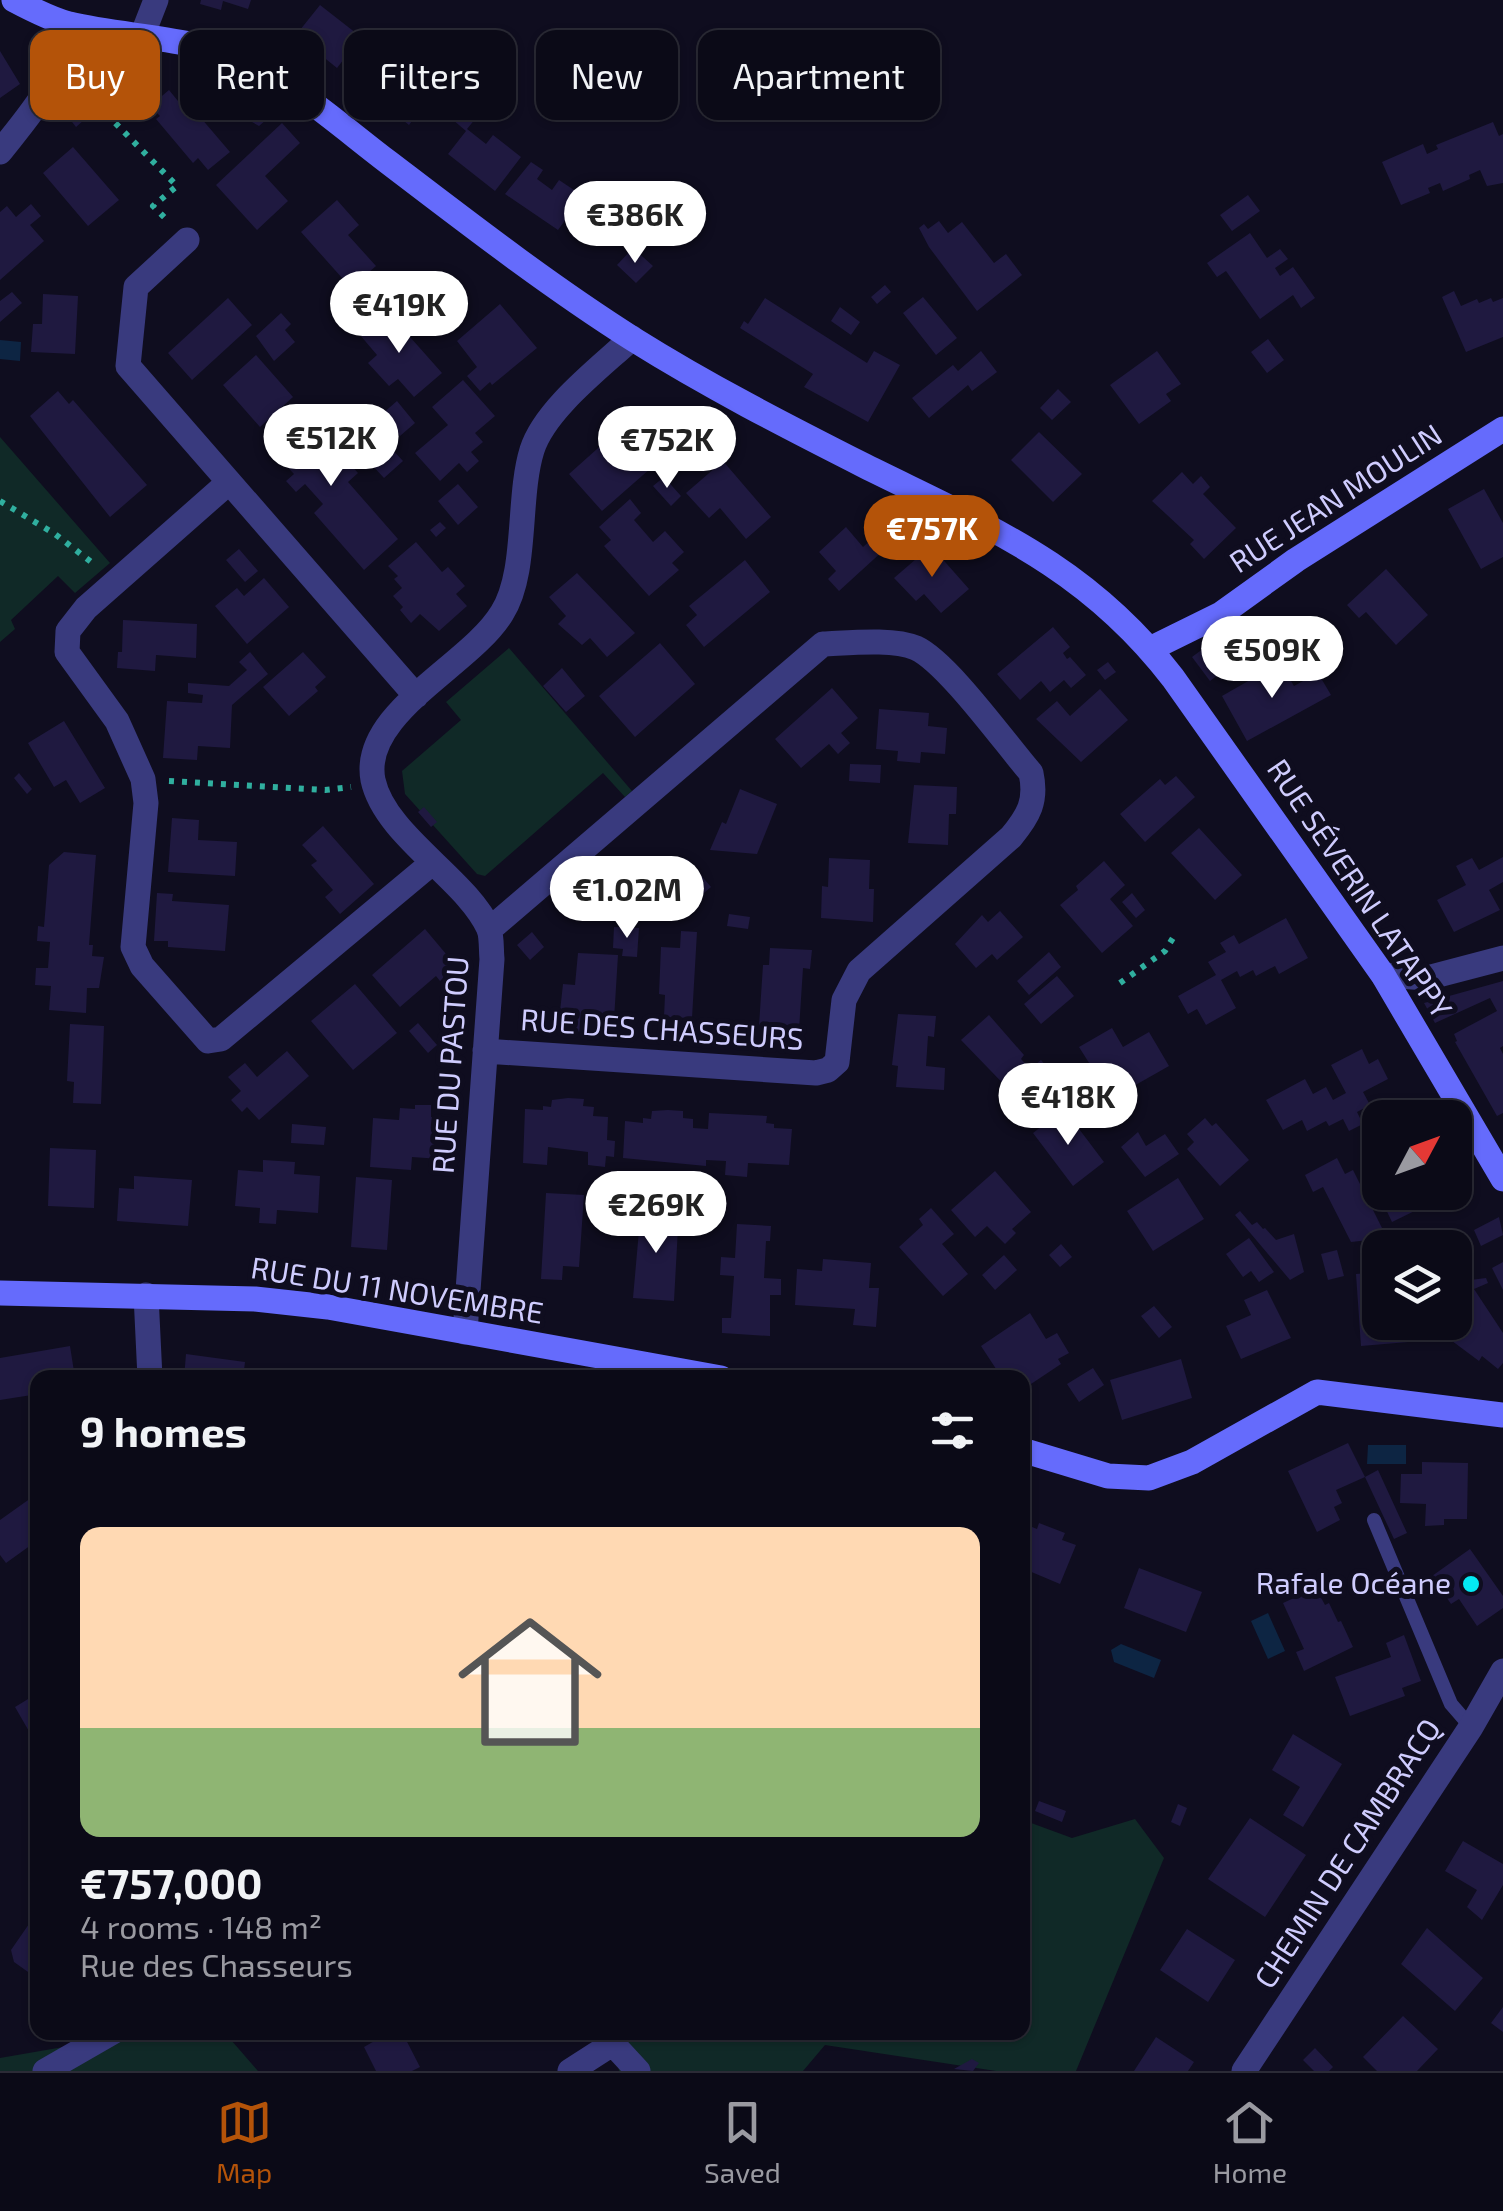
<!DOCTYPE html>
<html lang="en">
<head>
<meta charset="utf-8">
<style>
	:root { --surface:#0b0a17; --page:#141320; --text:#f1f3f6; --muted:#9a9aa1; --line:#2b2b36; --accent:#b45309 }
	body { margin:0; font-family:"Exo 2",sans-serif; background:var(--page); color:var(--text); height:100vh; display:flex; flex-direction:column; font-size:38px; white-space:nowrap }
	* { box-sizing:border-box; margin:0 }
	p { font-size:32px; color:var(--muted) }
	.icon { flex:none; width:55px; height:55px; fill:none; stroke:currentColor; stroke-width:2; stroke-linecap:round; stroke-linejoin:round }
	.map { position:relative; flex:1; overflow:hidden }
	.side { position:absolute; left:30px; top:1370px; width:1000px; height:670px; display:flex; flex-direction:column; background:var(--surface); border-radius:20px; box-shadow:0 2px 8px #0004,0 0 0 2px var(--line) }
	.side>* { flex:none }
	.banner { position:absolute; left:30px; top:30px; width:1000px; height:90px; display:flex; gap:20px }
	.needle { width:65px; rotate:49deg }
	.controls { position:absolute; left:1362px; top:1100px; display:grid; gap:20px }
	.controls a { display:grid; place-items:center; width:110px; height:110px; border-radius:20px; background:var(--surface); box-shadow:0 2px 8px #0004,0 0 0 2px var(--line); font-size:50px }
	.price { position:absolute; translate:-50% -85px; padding:0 22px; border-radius:35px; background:#fff; color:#222; font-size:32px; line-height:65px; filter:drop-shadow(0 2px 5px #0008) }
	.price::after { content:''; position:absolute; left:50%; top:60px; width:30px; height:22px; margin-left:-15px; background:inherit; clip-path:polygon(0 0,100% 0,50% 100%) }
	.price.current { background:var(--accent); color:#fff }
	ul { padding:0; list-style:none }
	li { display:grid; align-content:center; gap:20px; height:530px; padding:0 50px }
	li span { display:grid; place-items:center; height:310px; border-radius:20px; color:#555 }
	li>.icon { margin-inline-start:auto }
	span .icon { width:180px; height:180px; fill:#fffc; stroke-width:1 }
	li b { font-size:42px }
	h2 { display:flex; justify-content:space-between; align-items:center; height:120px; padding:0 50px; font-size:42px }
	.pill { padding:0 35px; border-radius:20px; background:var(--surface); box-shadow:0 2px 8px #0004,0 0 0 2px var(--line); font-size:35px; line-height:90px }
	.pill.current { background:var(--accent); color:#fff }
	.tab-bar { display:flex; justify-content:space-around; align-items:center; height:140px; border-top:2px solid var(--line); background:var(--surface); font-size:28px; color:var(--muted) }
	.tab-bar a { display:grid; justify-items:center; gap:5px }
	.tab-bar .current { color:var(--accent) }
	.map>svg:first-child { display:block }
	.green { fill:#102927 }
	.water { fill:#0d2543 }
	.building { fill:#1f1940 }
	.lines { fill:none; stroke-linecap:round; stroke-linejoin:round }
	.path { stroke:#30af9f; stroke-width:6; stroke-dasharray:5 8; stroke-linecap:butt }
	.lane { stroke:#393a7e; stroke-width:14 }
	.street { stroke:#393a7e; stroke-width:25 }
	.secondary { stroke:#656bfc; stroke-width:25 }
	.poi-dot { fill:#04e9f2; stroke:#0f0d1f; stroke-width:4 }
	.labels { text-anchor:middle; stroke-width:10; stroke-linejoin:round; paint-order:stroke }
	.street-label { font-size:30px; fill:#cfccfe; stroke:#0f0d1f }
	.poi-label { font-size:30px; fill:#cfccfe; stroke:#0f0d1f; text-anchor:end }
</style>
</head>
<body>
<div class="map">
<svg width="1503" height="2071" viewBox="0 0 1503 2071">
	<rect width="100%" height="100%" fill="#0f0d1f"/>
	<path class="green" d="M0,437L110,563L75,593L58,576L11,620L15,629L0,642Z
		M509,648L632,791L625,797L603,773L485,876L477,874L405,794L402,771L461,720L446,702Z
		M1135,1819L1164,1858L1076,2071H996L825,2045L803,2071H619L614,2033L1022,2032L1023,1820L1072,1838Z
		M144,2033H225L258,2071H0V2058Z"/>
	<path class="water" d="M0,340L21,342L20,361L0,359Z
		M1368,1445H1406V1464H1367Z
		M1268,1613L1285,1651L1268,1659L1251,1621Z
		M1121,1644L1161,1660L1154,1678L1114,1662L1111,1650Z"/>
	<path class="building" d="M201,0H251L248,9L223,1L221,10L200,4Z
		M320,5L361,37L337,68L296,35Z
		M0,51L20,84L0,98Z
		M406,52L442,80L409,125L370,94Z
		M459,68L472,80L465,90L451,77Z
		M169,90L178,101L183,97L230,152L208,170L198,158L193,163L156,119L160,116L150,106Z
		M465,90L485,107L467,129L486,144L493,135L521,157L495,191L448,154L466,131L446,114Z
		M79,100L91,114L76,127L65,113Z
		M246,100L273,114L259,126L238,114Z
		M1493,122L1499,136L1503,134V183L1487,186L1480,170L1469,175L1470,179L1443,191L1440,183L1428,188L1430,193L1401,205L1382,162L1423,144L1427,154L1438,149L1436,145Z
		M282,123L300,143L265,176L288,201L257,230L216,185Z
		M73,147L119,200L88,226L43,173Z
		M531,162L543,170L537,179L552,190L559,180L586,198L578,208L587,216L578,227L566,219L558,230L505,194Z
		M1248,195L1260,211L1232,231L1220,215Z
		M337,200L359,225L348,235L376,266L351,288L301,232Z
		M31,204L41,216L30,225L44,241L0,280V212L7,206L16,217Z
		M939,221L948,233L962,222L994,263L1006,254L1022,275L977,311L929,247L919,228L924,224L928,229Z
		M1250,233L1267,258L1280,249L1288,259L1275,268L1280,276L1293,267L1315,298L1301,308L1293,295L1260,319L1226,271L1217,277L1207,263Z
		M633,248L653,266L636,283L617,265Z
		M885,285L891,292L877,304L871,297Z
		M1454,291L1461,306L1477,299L1479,303L1491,298L1493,302L1503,298V337L1466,352L1442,297Z
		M12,292L22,303L0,322V301Z
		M43,294L78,296L75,354L31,352L33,324H42Z
		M923,297L957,338L936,355L903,313Z
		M228,298L252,325L192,380L168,353Z
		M765,298L867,363L874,351L900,365L868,422L804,387L813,374L740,328L744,321L748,324Z
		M500,304L537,348L492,385L490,382L480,391L467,376L477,367L457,341Z
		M840,307L860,322L851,335L831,321Z
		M387,311L442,373L414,397L398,379L389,386L368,363L377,355L360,335Z
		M281,313L291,324L285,330L295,342L274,361L256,336Z
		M1268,339L1284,360L1267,373L1251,352Z
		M981,351L997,372L972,391L968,385L929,418L912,398L953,365L958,371Z
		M1157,351L1181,384L1166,394L1171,401L1139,424L1110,385Z
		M256,355L293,397L260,427L223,385Z
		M463,380L495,416L475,433L483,442L471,452L479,461L467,472L459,463L440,481L415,453L448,425L432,407Z
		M1058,389L1071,402L1052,420L1040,408Z
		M58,391L69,404L73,400L147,485L110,517L30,416Z
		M397,401L415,423L400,436L382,414Z
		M301,409L358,473L348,482L398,539L364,570L314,513L323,504L305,484L296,492L286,481L294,474L265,443Z
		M625,424L659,461L602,511L569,474Z
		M1039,432L1082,474L1053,502L1011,460Z
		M389,446L403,461L384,478L370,463Z
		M723,461L771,517L746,539L720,508L709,518L686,493Z
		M1182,472L1193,484L1201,476L1210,487L1203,494L1236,528L1204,559L1190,544L1194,540L1152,501Z
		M664,477L681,496L671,506L653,486Z
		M458,484L478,507L458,525L438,501Z
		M1484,489L1503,523V557L1481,569L1448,509Z
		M630,499L641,513L634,520L653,542L665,531L684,552L672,563L679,570L649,596L604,546L611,540L599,527Z
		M440,522L446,528L436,537L430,530Z
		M846,527L863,547L874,537L885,549L839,591L828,579L836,571L819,552Z
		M416,542L442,572L448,567L465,586L456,594L467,606L439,631L420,614L411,623L400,610L403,607L393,596L402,588L394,579L398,576L388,566Z
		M931,546L969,589L941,613L924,594L916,601L894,578Z
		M239,549L258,571L245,582L226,560Z
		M745,560L770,592L704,647L686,625L697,615L689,606Z
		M1386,569L1428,615L1396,645L1366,612L1359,618L1347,605Z
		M577,573L635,633L607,657L590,638L582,645L558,624L566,616L549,597Z
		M264,578L289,607L247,644L215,606L237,588L244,596Z
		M123,620L197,624L196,658L156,655L155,671L117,668L118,652H122Z
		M1239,622L1256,646L1210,681L1192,657Z
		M1053,627L1070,647L1063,653L1067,659L1070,657L1086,675L1071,688L1064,680L1050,692L1041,681L1020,700L997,674Z
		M660,643L695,684L635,737L599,696Z
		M250,652L268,674L232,705L230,748L198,746L197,760L163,758L167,701L202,703L203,695L188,693V683L229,686L247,670L239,662Z
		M303,652L326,677L315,687L318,691L289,716L263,687Z
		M1108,662L1116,672L1105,680L1097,670Z
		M562,668L585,696L566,712L543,686Z
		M1285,671L1294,686L1318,673L1331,695L1247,741L1222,696L1264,672L1269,680Z
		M832,688L858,718L841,733L850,743L838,754L829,744L801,768L775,739Z
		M1100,689L1128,720L1081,762L1036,719L1057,701L1070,716Z
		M879,709L929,713L928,726L947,728L945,754L921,752L920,763L897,761L898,751L876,749Z
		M64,721L105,788L80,803L66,780L54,787L28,743Z
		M1283,763L1304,796L1290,805L1268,772Z
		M850,764L881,765L880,783L849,781Z
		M19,773L32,789L27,794L14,778Z
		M1176,776L1195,797L1145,842L1120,814L1160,779L1165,785Z
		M914,785L957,787L956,814H949L948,845L908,843Z
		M740,789L777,804L757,854L710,850L722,822L726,824Z
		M424,807L437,822L431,827L418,812Z
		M172,818L199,820L198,840L237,842L235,876L168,872Z
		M323,826L374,884L340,914L325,897L333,890L311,865L317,861L302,845Z
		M1199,828L1242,875L1215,900L1171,853Z
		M64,852L96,855L89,945H93L92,956L104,957L99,988H87L86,1013L49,1010L51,986L35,985L36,968H48L50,942L37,941L38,926L44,927L49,865Z
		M1503,857V882L1489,890L1500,910L1454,932L1437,900L1466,885L1456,866L1472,858L1479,870Z
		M829,858L870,860L869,889H874L873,922L821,918L822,886L828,887Z
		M687,859L711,887L671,921L646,892Z
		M1104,861L1125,885L1110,899L1133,926L1102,953L1060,905L1078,890L1076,886Z
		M157,893L173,894L172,901L229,905L225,951L168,947V941H154Z
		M1132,893L1145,910L1136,918L1122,902Z
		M1000,911L1023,937L997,960L992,954L976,968L955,944L982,915L988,922Z
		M729,914L750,917L748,929L727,926Z
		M1286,918L1308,958L1279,974L1275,966L1256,976L1253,970L1240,977L1237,971L1221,980L1236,1008L1206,1025L1197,1009L1188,1014L1178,996L1216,975L1208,962L1226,952L1220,943L1234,935L1239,944Z
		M614,927L639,928L637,957L622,956L623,949L613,948Z
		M425,929L457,967L440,981L436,976L400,1007L372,975Z
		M681,931L697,932L692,1018L664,1017L665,995L659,994L661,947L680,948Z
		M532,932L544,947L530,960L517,945Z
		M770,948L812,950L810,969L803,968L799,1030L759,1026L763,965H769Z
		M1049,952L1061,967L1029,995L1017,981Z
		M578,953L618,955L614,1020L599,1019L598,1033L558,1030L563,984L575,985Z
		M1057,976L1074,996L1041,1024L1024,1004Z
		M1503,981V1046L1500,1048L1503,1054V1113L1497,1116L1455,1042L1457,1041L1454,1034L1497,1011L1490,998L1435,1023L1424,1003Z
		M355,984L397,1033L353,1070L311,1021Z
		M898,1014L936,1016L934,1037L928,1036L926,1066L945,1068L944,1090L896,1087L898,1066L892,1065Z
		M989,1015L1024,1055L1021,1059L1030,1069L1041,1060L1051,1072L1019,1100L961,1040Z
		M418,1023L437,1045L428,1053L409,1031Z
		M70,1024L104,1026L101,1104L73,1103L74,1082L67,1081Z
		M1112,1028L1123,1047L1149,1032L1169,1066L1102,1104L1082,1071L1091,1066L1079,1047Z
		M1362,1049L1369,1064L1378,1059L1388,1079L1363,1092L1370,1105L1357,1112L1363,1124L1349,1131L1343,1119L1329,1126L1326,1121L1307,1131L1302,1120L1283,1130L1266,1100L1305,1079L1313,1094L1326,1087L1333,1100L1346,1093L1331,1065Z
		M287,1051L309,1076L259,1120L247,1107L242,1112L231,1100L241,1091L228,1077L245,1063L257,1077Z
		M568,1098L584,1099L583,1106L594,1107L593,1116L608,1117L607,1140L615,1141L614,1157L606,1156L605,1167L588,1165V1152L548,1147L547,1165L523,1163L525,1109L543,1110V1106L551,1107L552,1100Z
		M415,1105H431V1117L456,1124L454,1160L412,1157L411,1170L370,1167L373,1118L399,1120L400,1108L415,1109Z
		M1064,1109L1104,1162L1073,1186L1033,1133Z
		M668,1110L683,1111V1118L693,1119V1128L708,1129L709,1113L767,1116L766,1123L774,1124V1128L792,1129L789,1165L748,1163L747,1177L725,1175L726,1161L706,1160V1166L623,1158L625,1121L643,1123V1118L651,1119L652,1111Z
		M1205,1118L1212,1126L1216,1123L1249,1160L1220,1186L1187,1149L1194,1142L1187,1134Z
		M292,1124L326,1127L324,1145L291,1143Z
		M1138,1132L1146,1146L1165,1134L1179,1154L1145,1177L1121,1147Z
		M50,1148L96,1150L94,1208L48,1206Z
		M1337,1158L1345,1174L1353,1170L1387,1238L1351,1242L1323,1187L1313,1192L1305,1175Z
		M263,1160L295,1162L294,1174L320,1176L318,1213L277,1210L276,1224L259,1223L260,1208L235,1206L238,1170L263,1172Z
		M995,1171L1031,1212L1012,1229L1016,1233L1005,1244L987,1226L975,1237L951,1210Z
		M134,1176L192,1180L188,1226L117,1221L119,1188L134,1189Z
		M356,1177L392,1180L387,1250L351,1247Z
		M1178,1178L1204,1219L1153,1251L1127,1211Z
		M1388,1192H1445L1449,1200L1435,1207L1433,1202L1392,1222L1380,1197Z
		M546,1193L584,1195L579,1267L563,1266L562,1280L541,1279Z
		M641,1208L674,1210L673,1228H678L674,1301L633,1298Z
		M931,1208L954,1234L942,1244L968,1274L943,1296L899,1247L923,1225L919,1219Z
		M1240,1211L1252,1225L1257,1222L1263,1229L1265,1228L1276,1240L1294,1234L1304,1272L1290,1280L1235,1215Z
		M1499,1217L1503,1235L1481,1246L1474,1230Z
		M737,1224L771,1226L770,1241H766L764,1278L781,1279V1295H770V1336L722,1333V1318H731L734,1276L720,1275L721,1257L735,1258Z
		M1249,1238L1274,1272L1259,1282L1251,1271L1243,1277L1226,1254Z
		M1061,1244L1072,1257L1060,1267L1049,1255Z
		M1337,1250L1344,1276L1328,1280L1321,1254Z
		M1004,1255L1017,1270L995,1290L982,1275Z
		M823,1259L871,1263L869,1288H879L876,1327L853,1325L855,1309L795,1305L797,1269L822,1271Z
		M1503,1262V1290L1492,1268Z
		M1380,1272V1322H1430L1432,1340L1361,1346L1356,1274Z
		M1486,1278L1488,1283L1474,1289L1503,1333V1363L1498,1369L1482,1356L1479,1361L1444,1335L1442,1322H1455V1282Z
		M1267,1290L1291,1338L1241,1359L1226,1326L1251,1315L1244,1300Z
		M1154,1306L1172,1327L1159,1338L1141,1316Z
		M1030,1313L1046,1339L1057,1333L1069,1353L1058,1359L1061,1364L1022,1390V1378H1002L981,1346Z
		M70,1346L75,1378H38V1394L0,1400V1358Z
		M186,1354L245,1362L243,1378H184Z
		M1181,1359L1192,1398L1122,1420L1110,1380Z
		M1093,1368L1104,1385L1079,1402L1067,1384Z
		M1348,1443L1365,1477L1336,1490L1342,1503L1334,1507L1340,1520L1317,1532L1288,1471Z
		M1422,1462L1468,1463L1467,1519H1444V1525L1425,1526L1426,1504L1400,1503L1401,1474H1422Z
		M1378,1470L1407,1533L1394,1539L1365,1477Z
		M38,1493V1540L6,1563L0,1555V1520Z
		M1022,1523L1037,1529L1039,1523L1065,1533L1062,1540L1076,1545L1060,1584L1022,1568Z
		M1470,1549L1503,1596V1608L1477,1626L1459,1599L1451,1604L1432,1576Z
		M1139,1568L1202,1592L1186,1632L1124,1608Z
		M1316,1588L1325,1605L1329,1603L1338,1622L1341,1621L1353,1647L1304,1671L1296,1652L1304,1649L1283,1603Z
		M1404,1635L1421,1681L1402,1688L1405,1696L1350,1716L1335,1677L1391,1657L1386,1643Z
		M38,1693V1729L30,1733L15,1707Z
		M1293,1734L1342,1764L1303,1827L1283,1815L1300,1787L1272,1770Z
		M1039,1801L1066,1811L1062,1822L1035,1811Z
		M1178,1804L1187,1808L1180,1826L1171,1822Z
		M1250,1818L1306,1855L1265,1917L1208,1879Z
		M1463,1841L1503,1864V1885L1482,1920L1467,1907L1477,1890L1445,1871Z
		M38,1911V1979L14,1962L11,1950Z
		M1427,1928L1483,1978L1455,2011L1401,1964Z
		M1187,1929L1235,1960L1208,2002L1160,1970Z
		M1503,2007V2032L1491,2023Z
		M1403,2016L1438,2049L1417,2071H1377L1363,2057Z
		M390,2032H402L420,2067L412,2071H376L364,2047Z
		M1156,2037L1194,2062L1188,2071H1134Z
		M1315,2048L1333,2067L1329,2071H1314L1303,2060Z
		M972,2059L979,2063L973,2071L954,2069Z"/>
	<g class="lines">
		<path class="path" d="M79,86L177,186L153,206L168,221
			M0,501L55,534L95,565
			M169,781L325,790L351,787
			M1120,983L1165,951L1176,933"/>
		<path class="lane" d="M1374,1520L1451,1704L1471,1727"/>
		<path class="street" d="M142,36L156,0
			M0,152C30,114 66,75 69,24
			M187,240L136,287L128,366L416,696
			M228,483L86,608L68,631L67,652L117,721L143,779L146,803L133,947L142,966L208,1041L221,1039L432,863
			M1383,975L1427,978L1503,958
			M485,1051L816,1073L828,1070L837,1062L844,1000L859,971L1011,837C1029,815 1037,801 1031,773C1005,743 947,662 916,648C893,638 848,643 823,644L489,930
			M146,1295L150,1378
			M465,1332L492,959C491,950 492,937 489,929C467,879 385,836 373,780C360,713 471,665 502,613C528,572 517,498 532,450C545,409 601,367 632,338
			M602,2032L638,2071
			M45,2071L113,2032
			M570,2071L612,2044
			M1244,2071L1471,1727L1503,1671"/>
		<path class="secondary" d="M14,0C31,9 50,19 69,24C128,38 190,36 246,62C298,87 342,127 388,162C468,223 548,285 633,339C708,386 786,426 865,466C988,527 1086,565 1173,678L1383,975L1503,1179
			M1150,649L1221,614L1296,560L1503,429
			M0,1293L255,1299L328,1307L721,1378
			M1022,1450L1108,1476L1149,1478L1192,1462L1317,1392L1503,1415"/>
	</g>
	<circle class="poi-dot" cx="1471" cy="1584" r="10"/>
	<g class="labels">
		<g class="street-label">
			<text transform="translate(1336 499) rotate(-33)" y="10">RUE JEAN MOULIN</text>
			<text transform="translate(1359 889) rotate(56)" y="10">RUE SÉVERIN LATAPPY</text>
			<text transform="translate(662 1030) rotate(4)" y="10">RUE DES CHASSEURS</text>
			<text transform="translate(451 1065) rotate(-86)" y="10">RUE DU PASTOU</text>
			<text transform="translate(397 1291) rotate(9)" y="10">RUE DU 11 NOVEMBRE</text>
			<text transform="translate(1348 1854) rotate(-57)" y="10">CHEMIN DE CAMBRACQ</text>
		</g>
		<g class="poi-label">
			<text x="1451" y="1594">Rafale Océane</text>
		</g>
	</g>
</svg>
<div class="controls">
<a><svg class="needle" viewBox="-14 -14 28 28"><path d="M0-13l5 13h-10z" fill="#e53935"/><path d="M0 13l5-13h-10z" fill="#9a9aa1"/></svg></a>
<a><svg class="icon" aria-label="layers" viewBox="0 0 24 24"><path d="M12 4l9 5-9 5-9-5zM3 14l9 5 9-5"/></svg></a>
</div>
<b class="price" style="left:635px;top:266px">€386K</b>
<b class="price" style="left:399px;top:356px">€419K</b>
<b class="price" style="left:331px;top:489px">€512K</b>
<b class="price" style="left:667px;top:491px">€752K</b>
<b class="price current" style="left:932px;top:580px">€757K</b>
<b class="price" style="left:1272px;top:701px">€509K</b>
<b class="price" style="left:627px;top:941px">€1.02M</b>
<b class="price" style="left:1068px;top:1148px">€418K</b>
<b class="price" style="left:656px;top:1256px">€269K</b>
<div class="banner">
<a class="pill current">Buy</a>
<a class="pill">Rent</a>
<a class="pill">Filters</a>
<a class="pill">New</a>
<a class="pill">Apartment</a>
</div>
<section class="side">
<h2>9 homes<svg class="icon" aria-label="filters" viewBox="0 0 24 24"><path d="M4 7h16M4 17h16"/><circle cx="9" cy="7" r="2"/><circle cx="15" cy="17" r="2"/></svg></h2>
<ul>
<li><span style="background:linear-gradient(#ffd9b3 65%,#8fb573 0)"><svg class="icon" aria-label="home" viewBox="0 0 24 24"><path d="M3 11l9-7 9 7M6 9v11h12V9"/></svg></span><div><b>€757,000</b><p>4 rooms · 148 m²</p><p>Rue des Chasseurs</p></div></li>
</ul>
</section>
</div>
<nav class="tab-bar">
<a class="current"><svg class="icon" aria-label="map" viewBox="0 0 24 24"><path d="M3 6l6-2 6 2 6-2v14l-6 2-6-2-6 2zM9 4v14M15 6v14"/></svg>Map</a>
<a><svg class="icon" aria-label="saved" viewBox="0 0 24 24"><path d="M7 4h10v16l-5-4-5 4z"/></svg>Saved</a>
<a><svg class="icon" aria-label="home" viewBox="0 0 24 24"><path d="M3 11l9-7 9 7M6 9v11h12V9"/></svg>Home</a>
</nav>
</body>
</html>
